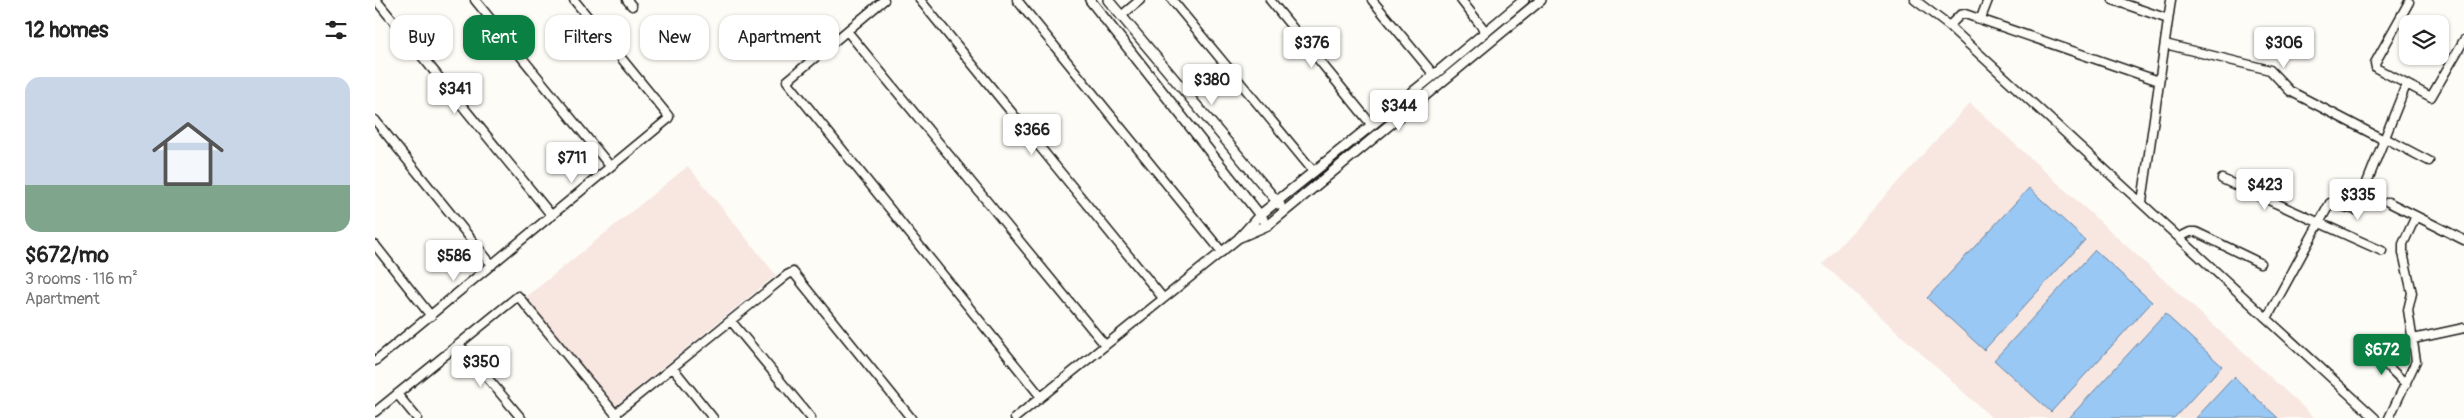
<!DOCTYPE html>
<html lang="en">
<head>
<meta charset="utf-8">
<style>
	:root { --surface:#fff; --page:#f6f6f6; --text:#222; --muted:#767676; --accent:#0b8043 }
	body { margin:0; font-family:Pangolin,sans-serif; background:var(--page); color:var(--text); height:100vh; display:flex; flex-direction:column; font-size:19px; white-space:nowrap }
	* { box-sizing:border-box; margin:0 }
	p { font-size:16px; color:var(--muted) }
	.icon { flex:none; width:28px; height:28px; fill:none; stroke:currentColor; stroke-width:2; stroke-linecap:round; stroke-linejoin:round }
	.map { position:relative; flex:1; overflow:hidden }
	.side { display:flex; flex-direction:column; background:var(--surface); width:375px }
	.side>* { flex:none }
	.banner { position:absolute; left:15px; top:15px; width:475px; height:45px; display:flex; gap:10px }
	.tools { position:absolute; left:2024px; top:15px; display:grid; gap:10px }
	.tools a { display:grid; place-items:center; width:50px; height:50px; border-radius:10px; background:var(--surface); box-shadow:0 1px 4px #0004; font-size:25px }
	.price { position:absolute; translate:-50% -42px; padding:0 11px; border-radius:5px; background:#fff; color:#222; font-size:16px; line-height:32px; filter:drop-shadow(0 1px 2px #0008) }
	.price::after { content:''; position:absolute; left:50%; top:30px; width:15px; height:11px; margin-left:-8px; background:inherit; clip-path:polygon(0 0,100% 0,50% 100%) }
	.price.active { background:var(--accent); color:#fff }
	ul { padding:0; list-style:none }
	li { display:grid; align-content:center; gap:10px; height:265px; padding:0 25px }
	li span { display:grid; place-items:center; height:155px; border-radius:15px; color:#555 }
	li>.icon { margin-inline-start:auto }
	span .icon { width:90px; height:90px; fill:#fffc; stroke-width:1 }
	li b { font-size:21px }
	h2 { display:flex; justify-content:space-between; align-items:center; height:60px; padding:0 25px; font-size:21px }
	.pill { padding:0 18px; border-radius:15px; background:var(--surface); box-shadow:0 1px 4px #0004; font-size:18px; line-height:45px }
	.pill.active { background:var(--accent); color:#fff }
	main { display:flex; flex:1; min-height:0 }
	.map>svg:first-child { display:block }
	.built { fill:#f8e6e1 }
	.water { fill:#99c8f4; stroke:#67839e }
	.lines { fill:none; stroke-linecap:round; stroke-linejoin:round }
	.minor-casing { stroke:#1c1c1c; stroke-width:11 }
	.tertiary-casing { stroke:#1c1c1c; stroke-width:12 }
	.minor { stroke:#fdfcf7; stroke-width:8 }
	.tertiary { stroke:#fdfcf7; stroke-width:9 }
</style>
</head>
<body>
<main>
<section class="side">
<h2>12 homes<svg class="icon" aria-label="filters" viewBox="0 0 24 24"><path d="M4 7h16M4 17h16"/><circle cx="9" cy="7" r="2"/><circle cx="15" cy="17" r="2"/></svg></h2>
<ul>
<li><span style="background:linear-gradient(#c9d6e8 70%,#7fa58c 0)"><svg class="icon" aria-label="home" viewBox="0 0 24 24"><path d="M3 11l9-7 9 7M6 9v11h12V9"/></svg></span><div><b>$672/mo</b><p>3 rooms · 116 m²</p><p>Apartment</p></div></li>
</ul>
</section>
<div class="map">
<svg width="2089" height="418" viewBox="0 0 2089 418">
	<rect width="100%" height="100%" fill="#fdfcf7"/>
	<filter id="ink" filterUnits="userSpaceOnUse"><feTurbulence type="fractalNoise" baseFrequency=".02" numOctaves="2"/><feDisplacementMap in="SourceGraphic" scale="10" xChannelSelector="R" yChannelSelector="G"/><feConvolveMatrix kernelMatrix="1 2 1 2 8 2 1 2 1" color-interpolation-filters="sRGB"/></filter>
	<g filter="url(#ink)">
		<path class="built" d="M1595,103L1940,418H1617L1448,264Z
			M313,166L401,275L240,406L150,298Z"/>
		<path class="water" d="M1654,188L1710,240L1609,350L1552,298Z
			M1720,250L1777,302L1676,412L1619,360Z
			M1790,314L1847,366L1799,418H1694Z
			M1859,377L1903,418H1821Z"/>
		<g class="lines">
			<g class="minor-casing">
				<path id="minor" d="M1,0L177,216
					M100,0L235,166
					M252,0L257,6
					M509,0L412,81L666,397
					M545,0L788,298
					M642,0L847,252
					M797,0L939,172
					M895,0L996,124
					M997,0L1059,75
					M1086,0L1111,32
					M1540,0L1574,26L2000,418
					M1738,0L1793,19
					M2034,2L2000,63L2001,68L2056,97L2089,40
					M746,16L765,0
					M1606,18L1613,0
					M1574,26L1585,15L1590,14L1784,81
					M472,31L730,345
					M1790,44L1895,70L1915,91L2009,140
					M0,120L117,265
					M2010,138L2054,161
					M1847,179L2007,251
					M1767,202L1796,0
					M2013,202L2089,240
					M1805,237L1815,232H1821L1885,263
					M0,245L56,316
					M1892,318L1955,203L1981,210L2031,85
					M356,321L436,418
					M2038,339L2089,328
					M84,344L146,418
					M1998,352L2031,384
					M0,361L292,120L294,117L291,113L199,0
					M298,368L338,418
					M22,394L42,418
					M0,412L143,296L242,416
					M240,414L412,275L418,272L536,418
					M640,418L865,237
					M2014,418L2041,361L2033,310L2037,293L2028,253V244L2041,216"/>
			</g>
			<g class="tertiary-casing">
				<path id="tertiary" d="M715,0L888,219
					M733,0L905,205
					M867,235L885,215L1059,75L1149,0
					M865,237L893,225L1166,0"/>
			</g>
			<use href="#minor" class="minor"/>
			<use href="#tertiary" class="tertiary"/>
		</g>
	</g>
</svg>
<div class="tools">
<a><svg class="icon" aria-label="layers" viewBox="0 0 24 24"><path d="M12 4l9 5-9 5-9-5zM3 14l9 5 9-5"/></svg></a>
</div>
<b class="price" style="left:937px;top:69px">$376</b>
<b class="price" style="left:1909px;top:69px">$306</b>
<b class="price" style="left:837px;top:106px">$380</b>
<b class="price" style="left:80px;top:115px">$341</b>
<b class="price" style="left:1024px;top:132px">$344</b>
<b class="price" style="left:657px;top:156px">$366</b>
<b class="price" style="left:197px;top:184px">$711</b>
<b class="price" style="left:1890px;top:211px">$423</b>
<b class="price" style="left:1983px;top:221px">$335</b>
<b class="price" style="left:79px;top:282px">$586</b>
<b class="price active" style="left:2007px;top:376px">$672</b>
<b class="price" style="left:106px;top:388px">$350</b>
<div class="banner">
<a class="pill">Buy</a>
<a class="pill active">Rent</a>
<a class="pill">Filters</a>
<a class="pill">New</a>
<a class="pill">Apartment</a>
</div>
</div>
</main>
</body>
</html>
